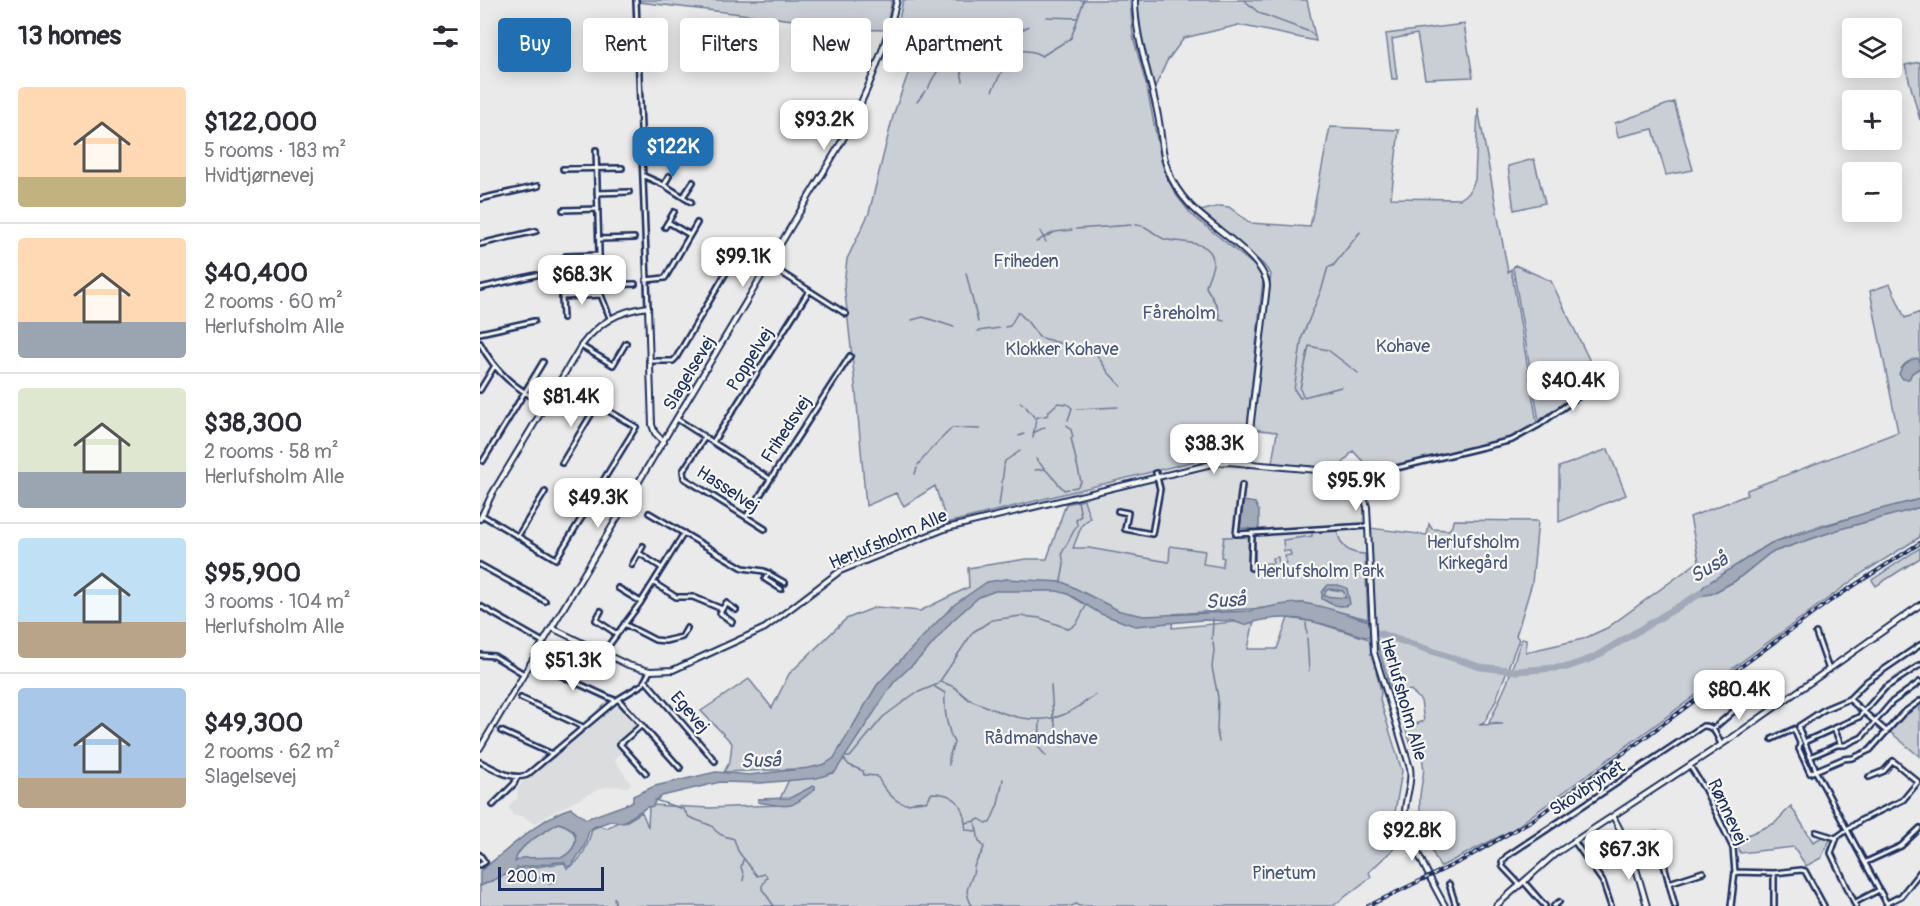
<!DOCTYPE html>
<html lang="en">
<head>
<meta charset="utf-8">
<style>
	:root { --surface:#fff; --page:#f2f2f3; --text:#2b2b33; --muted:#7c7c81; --line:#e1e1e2; --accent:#1f6fb2 }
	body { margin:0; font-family:Pangolin,sans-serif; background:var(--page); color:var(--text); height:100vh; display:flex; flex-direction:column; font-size:22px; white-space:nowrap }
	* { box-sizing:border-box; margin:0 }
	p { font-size:20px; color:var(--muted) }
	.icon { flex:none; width:33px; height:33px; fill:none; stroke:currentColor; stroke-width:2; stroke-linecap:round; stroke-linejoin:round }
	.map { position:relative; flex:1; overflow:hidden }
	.side { display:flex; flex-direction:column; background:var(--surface); width:480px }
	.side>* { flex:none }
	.guide { position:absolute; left:18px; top:18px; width:570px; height:54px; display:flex; gap:12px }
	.fabs { position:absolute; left:1362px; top:18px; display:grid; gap:12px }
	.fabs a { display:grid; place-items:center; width:60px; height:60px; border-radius:6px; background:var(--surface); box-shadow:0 3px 15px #0003; font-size:30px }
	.scale { position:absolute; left:18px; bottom:15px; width:106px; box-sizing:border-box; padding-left:6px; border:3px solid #1b2f5e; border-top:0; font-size:16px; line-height:21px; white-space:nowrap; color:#1b2f5e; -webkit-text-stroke:4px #f6f6f2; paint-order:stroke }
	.price { position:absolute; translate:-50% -51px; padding:0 14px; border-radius:12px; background:#fff; color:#222; font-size:20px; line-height:39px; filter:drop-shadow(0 2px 3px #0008) }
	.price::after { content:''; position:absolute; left:50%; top:36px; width:18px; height:14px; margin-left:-9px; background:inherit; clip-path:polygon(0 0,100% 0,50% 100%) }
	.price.selected { background:var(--accent); color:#fff }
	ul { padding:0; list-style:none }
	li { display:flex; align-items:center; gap:18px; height:150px; padding:0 18px }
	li+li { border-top:2px solid var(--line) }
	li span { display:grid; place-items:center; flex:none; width:168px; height:120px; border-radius:6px; color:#555 }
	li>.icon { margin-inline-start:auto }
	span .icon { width:72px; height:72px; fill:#fffc; stroke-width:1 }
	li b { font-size:26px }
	h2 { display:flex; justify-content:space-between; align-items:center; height:72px; padding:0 18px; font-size:26px }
	.pill { padding:0 21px; border-radius:6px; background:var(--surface); box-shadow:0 3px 15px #0003; font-size:21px; line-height:54px }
	.pill.selected { background:var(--accent); color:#fff }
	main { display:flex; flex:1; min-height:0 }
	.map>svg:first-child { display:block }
	.built { fill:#dadcde }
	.green { fill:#caced5; stroke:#727e9a; stroke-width:1.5 }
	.water { fill:#a2aaba; stroke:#6c7995; stroke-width:1.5; fill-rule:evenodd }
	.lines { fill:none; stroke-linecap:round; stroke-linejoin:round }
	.stream { stroke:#6c7995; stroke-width:1.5 }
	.river { stroke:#a2aaba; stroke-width:7 }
	.minor-casing { stroke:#1b2f5e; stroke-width:8 }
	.tertiary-casing { stroke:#1b2f5e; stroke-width:8 }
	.minor { stroke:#f6f6f2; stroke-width:3 }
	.tertiary { stroke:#f6f6f2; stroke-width:4 }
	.rail-casing { stroke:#1b2f5e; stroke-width:4 }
	.rail { stroke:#f6f6f2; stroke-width:1.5; stroke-dasharray:4.5; stroke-linecap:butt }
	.labels { text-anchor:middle; stroke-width:4.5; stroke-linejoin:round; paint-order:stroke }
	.park-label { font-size:18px; fill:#47577c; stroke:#f6f6f2 }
	.street-label { font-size:18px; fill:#1b2f5e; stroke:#f6f6f2 }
	.water-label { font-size:20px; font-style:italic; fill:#44547a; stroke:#f6f6f2 }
</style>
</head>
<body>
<main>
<section class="side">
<h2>13 homes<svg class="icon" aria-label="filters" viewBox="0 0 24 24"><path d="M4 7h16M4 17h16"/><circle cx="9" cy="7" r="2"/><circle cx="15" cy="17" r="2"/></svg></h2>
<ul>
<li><span style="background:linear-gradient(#ffd9b3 75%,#c2b280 0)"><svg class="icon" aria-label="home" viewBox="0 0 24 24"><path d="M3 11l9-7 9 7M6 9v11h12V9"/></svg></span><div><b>$122,000</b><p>5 rooms · 183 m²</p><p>Hvidtjørnevej</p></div></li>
<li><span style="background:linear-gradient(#ffd9b3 70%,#9aa5b1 0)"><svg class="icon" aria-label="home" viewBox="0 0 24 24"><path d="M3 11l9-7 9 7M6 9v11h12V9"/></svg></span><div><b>$40,400</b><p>2 rooms · 60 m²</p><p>Herlufsholm Alle</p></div></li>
<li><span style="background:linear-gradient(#dfe7d0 70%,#9aa5b1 0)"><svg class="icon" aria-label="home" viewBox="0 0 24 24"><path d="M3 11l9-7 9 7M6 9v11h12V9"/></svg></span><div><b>$38,300</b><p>2 rooms · 58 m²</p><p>Herlufsholm Alle</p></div></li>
<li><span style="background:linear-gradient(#bfe0f5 70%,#b9a48a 0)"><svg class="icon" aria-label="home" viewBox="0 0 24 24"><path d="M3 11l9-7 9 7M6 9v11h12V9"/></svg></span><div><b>$95,900</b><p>3 rooms · 104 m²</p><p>Herlufsholm Alle</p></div></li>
<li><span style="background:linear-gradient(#a9c7e8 75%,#b9a48a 0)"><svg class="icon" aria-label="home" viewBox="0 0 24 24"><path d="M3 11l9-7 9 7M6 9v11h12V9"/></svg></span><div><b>$49,300</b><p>2 rooms · 62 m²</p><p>Slagelsevej</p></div></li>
</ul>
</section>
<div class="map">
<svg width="1440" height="906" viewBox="0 0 1440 906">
	<rect width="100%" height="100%" fill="#e9eae9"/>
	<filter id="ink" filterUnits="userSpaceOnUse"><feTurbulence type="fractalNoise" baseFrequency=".0167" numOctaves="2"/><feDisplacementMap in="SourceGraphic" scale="12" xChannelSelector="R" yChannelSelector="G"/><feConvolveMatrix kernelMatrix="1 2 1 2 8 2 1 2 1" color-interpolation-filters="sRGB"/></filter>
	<g filter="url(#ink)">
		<path class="built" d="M744,465L852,474L866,480L872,485L882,503L888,619L823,603L784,608L693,614L588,556L602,525L610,518L604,500Z
			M137,703H141L160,725L138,744L145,751L134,759L151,784L146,787L133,786L121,788L72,813L55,824L42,816H33L29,807L33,801L38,799L37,790L43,781Z"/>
		<path class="green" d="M159,0H412L406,30L358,29L345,25L323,31L313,20L159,2Z
			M423,0H650L653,36L667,88L681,160L688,180L697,196L711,214L776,267L783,280L764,457L735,456L467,523L455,486L424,506L416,493L386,506L376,393L364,284L367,259L389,213L413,116L430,68L432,30L418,25Z
			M657,0H827L836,41L759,25L704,38L687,61L676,85L674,87L658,28Z
			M984,24L993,77L945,79L937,34L912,39L917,79H912L906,34Z
			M1440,62V120L1425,65Z
			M1194,102L1213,170L1186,175L1173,129L1138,137L1135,123Z
			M998,108L1028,272L1031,269L1057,423L1047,432L1033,438L892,471L873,451L858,469L792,463L797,432L771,429L791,274L782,263L720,211L740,206L749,207L770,223L830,227L850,127L919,130L911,198L980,199L989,193L995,180Z
			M1054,159L1065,203L1034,210L1028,166Z
			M1035,265L1071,281L1118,378L1059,421L1033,268Z
			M1410,284L1425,318L1440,312V499C1386,518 1308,525 1263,561C1251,570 1241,583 1231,594L1255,581L1290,553L1360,529L1440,507V537L1384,572L1032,830L960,867C948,844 938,823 940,796C942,775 947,772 940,751L934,752L925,728L944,721L941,701L931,690L913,695L896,640L890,528L947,535L949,524L952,529L969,530L972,526L973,520L1058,521L1052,583L1036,636L1039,639L1015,702L1004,723L999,725L1023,724L1009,723L1027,683L1042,638L1046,639V652L1103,639L1127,628L1219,561L1210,517L1267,495V490L1418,432L1390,291Z
			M1128,449L1146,495L1079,522V467Z
			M604,500L610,518L602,525L593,548H609L689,562L690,546L725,551L723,564L742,567L744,558L741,557L744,537L775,536V564L793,563L792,558L798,557L799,565L806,563L805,556L811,555L810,551H804L803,540L832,536V531L857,530C860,547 869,554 885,554L888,619L823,603L784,608L693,614L692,628L774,620L768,649H797L808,618L835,622L889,639L901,692L900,700L922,771L915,812L923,840L889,872L891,877L853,906H598L596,904L592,906H136L134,897L135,906H0V886L36,870L83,863L86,864L87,868C101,864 109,842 112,829L119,826L127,828L138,822L144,823L162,812L168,827L169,805L230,808L297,805L314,769L244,772L250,761L252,743L221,711L269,679L292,708L309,674L366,619L396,607L440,611L489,587L488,568L546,559H567L586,504Z
			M1440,548V558L1396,586L1392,580Z
			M1440,703V757L1409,731L1423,715Z
			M1311,806L1333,842L1344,836L1351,838L1341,858L1326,866L1314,847L1260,853L1256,840L1295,823Z
			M78,823C100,829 101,845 83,858H43L35,862C36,845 65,832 78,823Z"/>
		<path class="water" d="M1437,358L1440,361V368L1432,373L1429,379H1423L1419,374C1422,364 1428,360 1437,358Z
			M1440,499V507L1431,510L1360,529L1290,553L1255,581L1231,594L1214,597L1225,585L1291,543L1389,512Z
			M763,501L775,503L779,511V527L777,529L760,528Z
			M526,579L583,582L640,611L664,616L769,611C783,608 805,603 820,603C841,604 868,615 889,621L890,636L886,637C841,624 811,609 764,625L753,621L723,620L655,626L621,614L588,594L577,591H515L499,597L472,621L444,654L414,682L355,772L337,778L281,783L240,782L182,796L175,801L173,806L167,807L145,821L141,822L130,821L114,827L109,831L104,847L92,865L87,867L84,862H79L37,868L36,870L0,886V871C25,853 62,816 91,808L106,819L153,802V796L175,786L236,772L269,775L329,768L345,764L354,758L397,685L454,625L475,604L507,582ZM78,823C100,828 101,846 83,857L41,858L35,862C37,845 65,832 78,823Z
			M848,585H858L867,588L870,604C863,609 850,604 842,599V592ZM849,589L863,591L866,598L844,596L846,591Z
			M333,786H335V789C309,810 311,807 278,802V799L310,798Z"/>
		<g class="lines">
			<path class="stream" d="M764,0L779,13L830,32L834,36
				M567,17L598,18L604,0
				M529,38L535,55L534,69
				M524,40L526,62L525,65
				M539,50L554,52L562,56L591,38L598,18
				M487,51L496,46L516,44L549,26
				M478,56L483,81
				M448,89C455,70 465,62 482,53
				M512,91L523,69
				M437,102L445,91
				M655,225C667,224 674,235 684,239C700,244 735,238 733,264C732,272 727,279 726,287L737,306L740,319L744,320
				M596,229L651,225
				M560,231L566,242
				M561,239L575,232L592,230
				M556,242L560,240
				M486,273L498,322
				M432,320L443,317L474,327
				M525,327L530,326L538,312L547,321L559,337L614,353
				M498,331L520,328
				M617,355L628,372L641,386
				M814,389L820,398L861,387
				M814,390L822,337L842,288L848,267L853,266L880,232
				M824,397L820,389L829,346L848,350L878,373
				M540,402L544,405
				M546,407L555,418
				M597,409L638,407
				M564,416L568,415L569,411L578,403L587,404L592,408L588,420
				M587,425L591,430L593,437L591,438L601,482L597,487L591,488
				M553,433L565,427
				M539,436L544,434
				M553,438L556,418L561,416
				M556,459L584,490L588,489
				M438,465L449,451L472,428L500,429
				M524,465L525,461L540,451
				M555,470L565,469
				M435,474L437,468
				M519,506L524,467
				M581,581L584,565L582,553L597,525L596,519L601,516L598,501
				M826,623L827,634
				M827,638L829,671
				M732,639L733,619
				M733,642L734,651L732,667L738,697L737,731L739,742
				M460,681L474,687L487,698
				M571,685L573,717L582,746
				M455,687L465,693C464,709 467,728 474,743L469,757V765
				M488,699L508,707
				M510,708C533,718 558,724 583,715C594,711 605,702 615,695
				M560,721L559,748L566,756
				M366,757H370L403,717L434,694L458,684L493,632L512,620L541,616L560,618L589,629L597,623L607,604
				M363,758L369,765L383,771L384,775L397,776C402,786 414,804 427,804C434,804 435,800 446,802L452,793C472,793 483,801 485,823L495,821L499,841L504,847C502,855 498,857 495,864C493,867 494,871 493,874C487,890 484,890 492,906
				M175,800L203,809L209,817L232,826C237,835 244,836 254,839L258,851L277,876L285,874L287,877L282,886V889L294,906
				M495,821L500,819L506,823H510L518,804L523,779
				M485,824L486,830L497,831
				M263,873L261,867L263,860
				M55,878H62L69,884L77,880
				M263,881L264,875"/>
			<path class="river" d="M886,629L1000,667L1037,671L1087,667L1113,658L1221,593"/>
			<g class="minor-casing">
				<path id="minor" d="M156,0L168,307
					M116,150L120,285L121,295L130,318
					M83,169L142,168
					M164,176L184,185L211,202
					M184,185L189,176
					M117,193L149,192
					M203,197L213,182
					M0,199L58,186
					M83,210L118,209
					M188,222L210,235
					M185,227L194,212
					M119,239L154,238
					M0,244L56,231
					M86,256L119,255
					M294,268L366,314
					M166,280L185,278L217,223
					M120,285L155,284
					M0,288L56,275
					M83,318L82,297L121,295
					M0,333L54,321
					M0,343C17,375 35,387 65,405
					M101,346L133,365L146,343
					M169,361H193L196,358L264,242
					M79,382L156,427L121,484
					M0,390L14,367
					M197,419L290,479
					M225,437L203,471L204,478L285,529
					M233,442L329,291
					M3,461L63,362
					M82,463L118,403
					M762,485L756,534L888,526
					M877,485L896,473L1032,440L1059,425L1116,384
					M638,511L648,513L645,529L672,534L680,489L676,473
					M169,513L263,568L284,571L305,583
					M2,515L76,559L104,514
					M266,517L370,356
					M38,536L65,492
					M159,553L182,568
					M0,565L65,601
					M152,565L163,546
					M771,568L772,533
					M289,573L285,579L301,589
					M174,583L196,597H213L242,609
					M138,588L161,602
					M0,606L63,642
					M121,611L116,620L137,634
					M252,622L240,613L246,603L256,610
					M144,624L175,640L185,641L202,637L207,628
					M1336,633L1349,670
					M123,653L161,602L204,533
					M0,655L14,656L44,674
					M60,666L134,700
					M166,681L235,761
					M41,698L103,727
					M138,699L200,768
					M1369,699L1406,731
					M162,725L140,744L166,773
					M1354,728L1361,745
					M1233,729L1271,696
					M1314,729L1320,743L1319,749L1330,773L1363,759L1373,758L1390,750L1423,713L1440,701
					M21,731L72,754
					M1292,739L1314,729
					M1324,742L1379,717L1405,688L1440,665
					M1330,757L1357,745H1365L1382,737L1412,702L1440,682
					M0,762C14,768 31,781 47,775L135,701L163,684L170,671
					M1210,766L1225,790L1253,848L1255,872L1251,906
					M1335,770L1408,906
					M1336,770L1319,729V726L1345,709L1369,699L1387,681L1440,645
					M13,805L34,784L37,777
					M1336,832L1356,838
					M1176,834L1195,906
					M1094,841L1123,882L1131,906
					M0,855L5,862L0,865
					M1386,862L1421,846L1440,828
					M1255,872L1294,873L1321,870L1325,871L1344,906
					M1044,882L1065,906
					M1189,883L1223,872
					M969,884L976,906
					M1040,885L1023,867L1022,862L1027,856L1223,726C1234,725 1237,736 1241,744
					M1374,903L1399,890
					M1407,903L1421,896L1440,872
					M1074,906L1079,902
					M1294,906V873
					M1376,906L1351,853L1357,837L1381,820L1423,800L1438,782L1413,761L1404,771L1389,777"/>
			</g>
			<g class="tertiary-casing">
				<path id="tertiary" d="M655,0C655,40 671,77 678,116C682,134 681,153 688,170C692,183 701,195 710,205C729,226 786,258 787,286L766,464
					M0,519L12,494L101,346C119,322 139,311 168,307L172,425L175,433L184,442
					M72,628L148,665L170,671L193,670L285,628L360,571L467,528L736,463L748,462L860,472C875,479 883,490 887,507L894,652L930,768C933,784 924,799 925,815C927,836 954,886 965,906
					M0,748L362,141C386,96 405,50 417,0
					M1133,816L1151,851L1167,906
					M1016,906L1075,854L1253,737L1440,605"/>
			</g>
			<use href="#minor" class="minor"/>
			<use href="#tertiary" class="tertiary"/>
			<g class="rail-casing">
				<path id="rail" d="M888,906L981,861L1054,819L1350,601L1440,543"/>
			</g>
			<use href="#rail" class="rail"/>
		</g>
	</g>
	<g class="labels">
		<g class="park-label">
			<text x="546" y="267">Friheden</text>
			<text x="699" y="319">Fåreholm</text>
			<text x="923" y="352">Kohave</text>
			<text x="582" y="355">Klokker Kohave</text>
			<text x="993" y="548">Herlufsholm<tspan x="993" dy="21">Kirkegård</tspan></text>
			<text x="840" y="577">Herlufsholm Park</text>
			<text x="561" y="744">Rådmandshave</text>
			<text x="804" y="879">Pinetum</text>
		</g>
		<g class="street-label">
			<text transform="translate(270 359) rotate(-58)" y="6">Poppelvej</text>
			<text transform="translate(209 373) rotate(-59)" y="6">Slagelsevej</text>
			<text transform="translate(306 429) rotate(-57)" y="6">Frihedsvej</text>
			<text transform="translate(248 489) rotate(33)" y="6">Hasselvej</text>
			<text transform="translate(408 539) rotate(-23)" y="6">Herlufsholm Alle</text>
			<text transform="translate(924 699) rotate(74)" y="6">Herlufsholm Alle</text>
			<text transform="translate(210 712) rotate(49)" y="6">Egevej</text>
			<text transform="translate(1107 788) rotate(-33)" y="6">Skovbrynet</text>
			<text transform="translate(1248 812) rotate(65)" y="6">Rønnevej</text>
		</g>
		<g class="water-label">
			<text transform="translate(1229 567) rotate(-31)" y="7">Suså</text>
			<text transform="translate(746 600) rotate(-4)" y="7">Suså</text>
			<text transform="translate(281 760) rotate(-2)" y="7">Suså</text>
		</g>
	</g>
</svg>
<div class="fabs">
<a><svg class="icon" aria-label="layers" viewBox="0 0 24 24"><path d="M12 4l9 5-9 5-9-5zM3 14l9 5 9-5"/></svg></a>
<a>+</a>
<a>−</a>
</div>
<div class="scale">200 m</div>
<b class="price" style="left:344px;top:151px">$93.2K</b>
<b class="price selected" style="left:193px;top:178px">$122K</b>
<b class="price" style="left:263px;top:288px">$99.1K</b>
<b class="price" style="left:102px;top:306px">$68.3K</b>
<b class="price" style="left:1093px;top:412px">$40.4K</b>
<b class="price" style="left:91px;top:428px">$81.4K</b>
<b class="price" style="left:734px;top:475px">$38.3K</b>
<b class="price" style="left:876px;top:512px">$95.9K</b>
<b class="price" style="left:118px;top:529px">$49.3K</b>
<b class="price" style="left:93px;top:692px">$51.3K</b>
<b class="price" style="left:1259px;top:721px">$80.4K</b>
<b class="price" style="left:932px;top:862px">$92.8K</b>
<b class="price" style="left:1149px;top:881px">$67.3K</b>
<div class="guide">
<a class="pill selected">Buy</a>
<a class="pill">Rent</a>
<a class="pill">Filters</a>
<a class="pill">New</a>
<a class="pill">Apartment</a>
</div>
</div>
</main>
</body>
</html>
